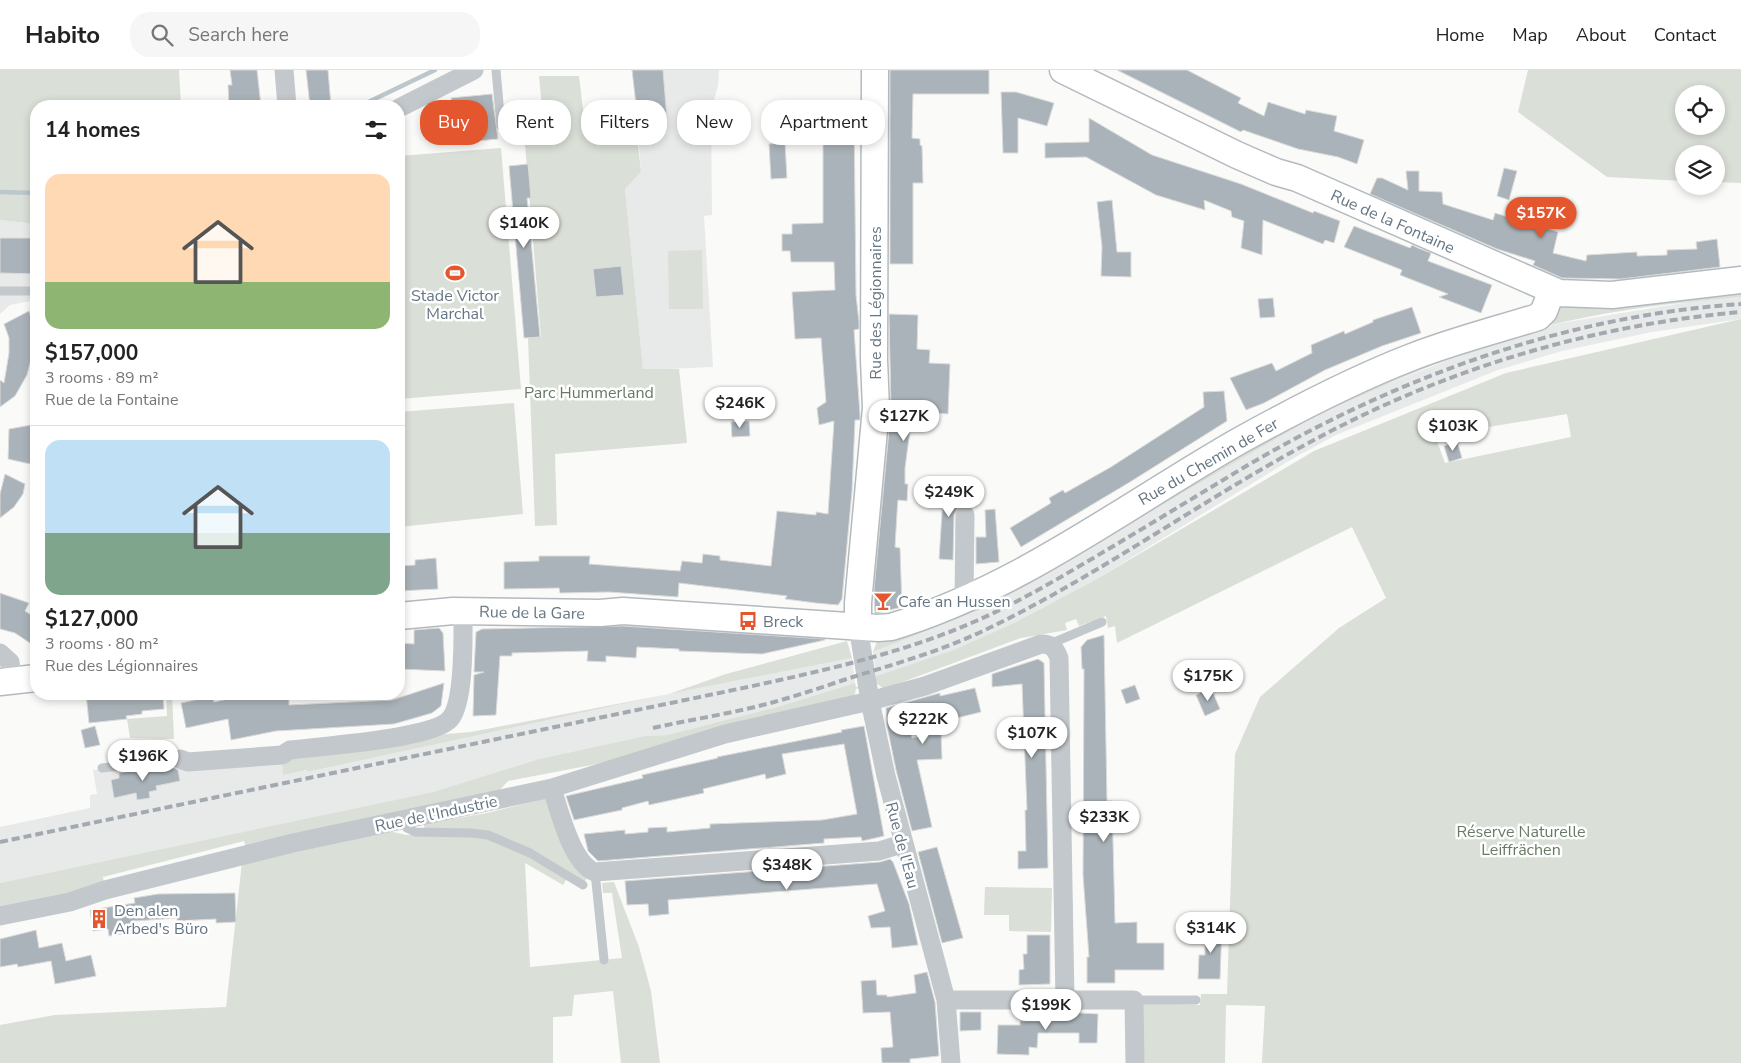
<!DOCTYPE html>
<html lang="en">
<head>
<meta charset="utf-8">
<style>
	:root { --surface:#fff; --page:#f6f6f6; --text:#222; --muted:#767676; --line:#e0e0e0; --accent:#e4572e }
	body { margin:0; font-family:"Nunito Sans",sans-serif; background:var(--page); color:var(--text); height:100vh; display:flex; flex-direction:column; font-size:19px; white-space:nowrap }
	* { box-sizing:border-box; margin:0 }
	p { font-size:16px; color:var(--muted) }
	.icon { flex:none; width:28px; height:28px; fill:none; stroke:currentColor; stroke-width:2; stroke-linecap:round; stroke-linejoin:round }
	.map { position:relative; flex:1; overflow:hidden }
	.drawer { position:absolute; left:30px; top:30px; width:375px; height:600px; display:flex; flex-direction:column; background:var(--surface); border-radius:20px; box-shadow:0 2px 8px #0003 }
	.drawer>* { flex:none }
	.banner { position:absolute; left:420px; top:30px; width:475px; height:45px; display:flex; gap:10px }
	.fabs { position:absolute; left:1675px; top:15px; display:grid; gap:10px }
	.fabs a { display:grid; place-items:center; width:50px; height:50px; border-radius:50%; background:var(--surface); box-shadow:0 2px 8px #0003; font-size:25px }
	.price { position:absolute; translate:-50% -42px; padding:0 11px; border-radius:18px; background:#fff; color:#222; font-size:16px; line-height:32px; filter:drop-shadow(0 1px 2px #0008) }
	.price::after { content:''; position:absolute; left:50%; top:30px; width:15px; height:11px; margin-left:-8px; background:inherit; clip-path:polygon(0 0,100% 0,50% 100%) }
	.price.selected { background:var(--accent); color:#fff }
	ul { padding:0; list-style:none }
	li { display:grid; align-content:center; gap:10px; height:265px; padding:0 15px }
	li+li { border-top:1px solid var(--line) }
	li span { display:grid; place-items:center; height:155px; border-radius:15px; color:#555 }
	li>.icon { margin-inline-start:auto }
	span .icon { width:90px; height:90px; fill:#fffc; stroke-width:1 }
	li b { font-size:21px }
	h2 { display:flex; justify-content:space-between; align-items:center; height:60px; padding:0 15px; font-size:21px }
	.chip { padding:0 18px; border-radius:20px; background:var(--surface); box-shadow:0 2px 8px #0003; font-size:18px; line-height:45px }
	.chip.selected { background:var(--accent); color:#fff }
	header { display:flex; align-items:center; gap:30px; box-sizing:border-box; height:70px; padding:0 25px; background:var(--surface); border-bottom:1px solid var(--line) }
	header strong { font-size:24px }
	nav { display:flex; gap:28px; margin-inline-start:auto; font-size:18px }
	.search { width:350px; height:45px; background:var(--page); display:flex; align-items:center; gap:12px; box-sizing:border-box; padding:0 18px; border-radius:20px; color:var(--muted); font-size:19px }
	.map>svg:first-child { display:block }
	.built { fill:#e8e9e9 }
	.green { fill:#dadfd7; fill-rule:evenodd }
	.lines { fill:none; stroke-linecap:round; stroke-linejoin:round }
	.stream { stroke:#bbc7cb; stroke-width:4.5 }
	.building { fill:#aab3b9; stroke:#dcdcda }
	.secondary-casing { stroke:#b3babf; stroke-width:29 }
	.lane { stroke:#c3c8cc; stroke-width:9 }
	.street { stroke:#c3c8cc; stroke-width:19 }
	.secondary { stroke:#fff; stroke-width:26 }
	.rail { stroke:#a2aab0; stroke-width:4; stroke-dasharray:8 4; stroke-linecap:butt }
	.labels { text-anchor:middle; stroke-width:5; stroke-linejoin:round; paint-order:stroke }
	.street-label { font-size:16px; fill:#657683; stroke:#fff }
	.poi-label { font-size:16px; fill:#657683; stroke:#fff; text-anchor:start }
	.park-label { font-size:16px; fill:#687a64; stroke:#fff }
</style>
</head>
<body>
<header>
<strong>Habito</strong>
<div class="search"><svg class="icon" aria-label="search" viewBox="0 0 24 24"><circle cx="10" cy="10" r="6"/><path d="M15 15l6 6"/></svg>Search here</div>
<nav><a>Home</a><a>Map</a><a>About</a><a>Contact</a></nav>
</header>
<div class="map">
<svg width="1741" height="993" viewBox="0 0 1741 993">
	<rect width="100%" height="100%" fill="#fafaf8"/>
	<path class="built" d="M633,0H719L718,16L711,41L712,145L704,146L713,297L643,300L625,119L641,102Z
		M0,150L36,154V230L10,235L0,244Z
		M1741,227V249L1652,262L1562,281L1498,300L1336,365L1292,389L1095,510L1014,553L953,580L876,606L873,582L982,539L1314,347L1370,321L1448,290L1523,263L1561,253L1695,231Z
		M852,588L855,613L777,637L667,665L645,666L539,689L433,722L0,813V757L90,738V725L97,724L93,700L282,685L307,702L669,624Z"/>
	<path class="green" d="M0,0H179L181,36H36V154L0,150Z
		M1528,0H1741V113L1716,112V84H1684V111L1607,107L1518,42ZM1684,24H1716V56H1684Z
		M539,6H579L585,57L618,55L620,67L637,66L641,102L625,119L643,299H679L687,373L555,384L557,455L535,456L528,268L541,267L524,62L529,50L543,48Z
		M501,78L521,319L399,329V86Z
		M702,180L703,239H669L668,181Z
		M1741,216V227C1669,233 1594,242 1525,262C1452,284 1382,316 1314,347L982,539L873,582L879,566L1317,336L1547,250L1561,235Z
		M1741,249V993H1262L1265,936L1226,935L1225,993H1144L1143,933L1200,935L1201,924H1227L1235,684L1260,627L1339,558L1386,528L1352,457L1117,573L1115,556L1108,558L1106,546L1079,556L1076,549L1065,553L1067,560L1021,568L884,619L876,613L856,619L853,631L597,694L508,711L497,723L246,777L244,771L103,807L104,814L69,826L0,839V813L433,722L539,689L645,666L667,665L777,637L855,613L856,617L876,612V606L953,580L1014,553L1095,510L1314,381L1506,303ZM1567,344L1571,367L1445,393L1435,366Z
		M514,333L523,444L399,457V342Z
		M847,571L852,588L669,624L307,702L306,700L283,705L282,685L386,669L471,662L669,624L726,604Z
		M166,624H172L174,669L130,668L127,649L167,646Z
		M555,726L588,806L583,815L568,806L563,815L525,793L530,897L622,888L612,823H603L602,813L614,812L639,877L651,921L660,993H621L613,921L574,925L572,946L553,947V993H0V955L55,945L226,937L242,792L384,760L406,765L425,764L424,754L487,743Z
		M985,817L1052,818L1051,862L1009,861V845H984Z"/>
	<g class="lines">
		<path class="stream" d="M360,36L435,0
			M0,122L36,123"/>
	</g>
	<path class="building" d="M230,0H257L261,36H229L228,15H232Z
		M306,0H328L331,36H310Z
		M632,0H663L667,49L638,52Z
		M890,0H989V24H913L912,68L920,69V75L922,76L923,113H913V194H890Z
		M1117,0H1187L1241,28L1238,33L1264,46L1268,32L1305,44L1306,40L1337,46L1334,61L1364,70L1357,94L1338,87L1298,79L1243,60L1241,62Z
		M1001,22H1016L1054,33L1047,56L1018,48V83H1003Z
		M492,24L498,69L477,71L476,59L439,65L436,39L452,37L451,28Z
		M832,42H854L856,225L859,252V259L854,260L860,345V350H855L852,421L842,529L838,535L816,533L785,529L787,526L679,513L678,527L609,522L560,523L559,518L504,519V492L539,491V486H590L589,494L680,501L682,491L702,493L703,484L720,486V490L771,496L777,441L816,445V442L828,444L834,351L819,355L817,338L826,332L821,268L795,269L792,222L835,220L834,192H791L790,181H782V164H792V154L823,153V68L832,71Z
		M1089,48L1152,85L1241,114L1313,143L1314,141L1340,151L1334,173L1325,170L1323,174L1263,150L1262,185L1241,178L1244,151L1232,147L1231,141L1204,130L1205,140L1156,125L1086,87L1045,88V73L1089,72Z
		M785,73L787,108L771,109L769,74Z
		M528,94L531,128H527L540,267L524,268L509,96Z
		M1504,98L1517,101L1509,130L1497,126Z
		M1406,101H1419V121L1442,122L1443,134L1493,150L1495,143L1558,162L1553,183L1586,191L1587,185L1637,182V186L1667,185V180L1697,179L1696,172L1717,169L1720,197L1621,209L1562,208L1533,195L1535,191L1497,179L1370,124L1377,108H1382L1408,120Z
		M1112,130L1117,182H1131V207L1101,206L1102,177L1097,132Z
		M1354,156L1410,178L1412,175L1418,178L1431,183L1428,191L1492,215L1481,243L1439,227L1448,224L1400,205L1402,200L1344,177Z
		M0,168H36V204L0,203Z
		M621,196L624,225L596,227L593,199Z
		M1273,228L1275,247L1260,248L1258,229Z
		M1412,237L1421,263L1382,276L1325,300L1264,333L1246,340L1230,308L1272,293L1276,301L1312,283L1311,275L1344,261L1345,264L1373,252V250Z
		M29,241L36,261V284L32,285L27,305L15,326L0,337V310L4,313L9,283V268L4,254Z
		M889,244L918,245L917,279L930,280L929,293L950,294L948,344L920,342V345H912L905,398V414H908L907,431L898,430L897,443L895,477L900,478L902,537L878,543H875L874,519L891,339Z
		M1224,321L1227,351L1130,412L1021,477L1010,458L1051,433L1049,428L1063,420L1065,423L1111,397L1204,337L1203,322Z
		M749,351L750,366L732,367L731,352Z
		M31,355L33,382L30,394L8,389L9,359Z
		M1457,371L1462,388L1449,392L1444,376Z
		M5,404L25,414L23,424L14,437L0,448V424Z
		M948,407L960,408L959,436L954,445L953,490L939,489L942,443Z
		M995,439L999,492L976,494V467H986L985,440Z
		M436,488L438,519L399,521V496L415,495V490Z
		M0,523L29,533L25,541L36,548V577L15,563L0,559Z
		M623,556L825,569V570L762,584L679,581V579L637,577L636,588L606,586V592L587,591L588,581L512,583V586H500L496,645L473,646L474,605L484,602H474L476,562L482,559Z
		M439,558L443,563L445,601L399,599V573L414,574V560Z
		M1104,565L1107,731H1112L1115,853L1137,852V873H1164V900H1115V913H1087V887H1089L1083,805L1084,599H1082L1081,577L1087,570Z
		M1038,589L1044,593L1048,798L1018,799V781H1026L1025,740H1027L1022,614L992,617V604Z
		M444,613L441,636L432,643L394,654L276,661L231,670L228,649L186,658L181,633L213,626L214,632L241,626V624H264L265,626L289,625V635L392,630Z
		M1135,615L1140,629L1126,634L1121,620Z
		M975,618L981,642L933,654V638L907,643L912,668L941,662L942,689L917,690L932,757L912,761L896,700L887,656L886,638L940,623V626Z
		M1211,618L1220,639L1205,646L1196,625Z
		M86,624H163L164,639L142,641V644L126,646L127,649L89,653Z
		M95,656L100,675L85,678L81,660Z
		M864,656L884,766L862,771L861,767L824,769V773L598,791L588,781L584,764L625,760V764L648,762V758L667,757V762L710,758V754L822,750L857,744L844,674L782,684L786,704L766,709L765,704L703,719L704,723L649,735L648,731L622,738V740L574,750L566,726L643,708L642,705L718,688L717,687L842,662L841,660Z
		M172,697L178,700L180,711L156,716L157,720L149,722L150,728L137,730L136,723L114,728L111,710L119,708V703L144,699H148V702Z
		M937,777L963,868L942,873L918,782Z
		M890,789L893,792L909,834L918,875L892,878L890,857L871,858L868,846L885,841L877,814L668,830L669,844L649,846L648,834L627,835L625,811L880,792Z
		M235,823L236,852L216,853V849L177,851V848L135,851L137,862L109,866L108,859L93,861L90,840L135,833L134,828L158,824Z
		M1205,854L1222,855L1220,909H1198L1199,885H1205Z
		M36,860L39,878L62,873L66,891L91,885L96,906L55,914L51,891L18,897L17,894L0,897V869Z
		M1027,865H1050V914L1019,915V900L1024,899L1023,884H1027Z
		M927,902L935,932L939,986L910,989V993H882L881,978L893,977L890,942L863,943L861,911L876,910L877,925H887V927L916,923L914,905Z
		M1046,941L1098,944L1097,973H1079V963H1038L1037,978L1029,977V985L997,984L998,955H1020V951H1046Z
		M960,942H981V960L960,961Z"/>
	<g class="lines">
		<g class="secondary-casing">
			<path id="secondary" d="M1063,0L1237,85L1276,102L1297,108L1559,223L1612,225L1741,210
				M399,546L453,541L600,543L623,541L878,558L891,557C1018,519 1125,436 1239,371C1295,340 1352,310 1412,287C1453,271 1496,260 1538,247L1544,241L1552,220
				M858,556V533L876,338L874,290L875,0
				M0,612L36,608"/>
		</g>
		<path class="lane" d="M496,0L501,56
			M0,221H36
			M1050,574L1102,552
			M102,698L180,689
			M401,750L407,758L415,762L471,763L488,765L530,783L583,815
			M595,802L604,890
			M1134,930H1196"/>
		<path class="street" d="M284,0L287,36
			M399,38L474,0
			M964,529L965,445
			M858,556L870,631L886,706L946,930L951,993
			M0,583L10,592L13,611
			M180,689L188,692L282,685L290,680C320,676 433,669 450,649C465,632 463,565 463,541
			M552,718C559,740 572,794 595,802L879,781L902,774
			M0,846L70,832L105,820L293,773L552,718L725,664L870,631L925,616L1041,574C1052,574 1055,578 1059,588L1065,930
			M946,930H1134L1135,993"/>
		<use href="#secondary" class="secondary"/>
		<path class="rail" d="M653,658C693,649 735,643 774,632C803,624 831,614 859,605C902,592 946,579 987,559C1100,505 1203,429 1314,370C1445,299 1592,255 1741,242
			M0,772L748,617C826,600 903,583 976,551C1017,533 1056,510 1095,487C1144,458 1193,428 1243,398C1395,308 1564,246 1741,234"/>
	</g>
	<defs>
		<g id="stadium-bare" transform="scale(1.5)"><path d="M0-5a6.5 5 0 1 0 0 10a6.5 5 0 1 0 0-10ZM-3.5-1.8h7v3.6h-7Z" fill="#e4572e" stroke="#fff" stroke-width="2.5" paint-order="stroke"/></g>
		<g id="bar-bare" transform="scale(1.5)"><path d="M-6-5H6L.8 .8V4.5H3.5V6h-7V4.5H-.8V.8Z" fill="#e4572e" stroke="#fff" stroke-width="2.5" paint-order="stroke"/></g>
		<g id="bus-bare" transform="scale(1.5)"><path d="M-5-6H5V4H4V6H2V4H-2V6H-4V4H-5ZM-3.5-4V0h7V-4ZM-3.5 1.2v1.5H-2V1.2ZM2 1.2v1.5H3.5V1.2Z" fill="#e4572e" stroke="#fff" stroke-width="2.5" paint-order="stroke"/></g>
		<g id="building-bare" transform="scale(1.5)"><path d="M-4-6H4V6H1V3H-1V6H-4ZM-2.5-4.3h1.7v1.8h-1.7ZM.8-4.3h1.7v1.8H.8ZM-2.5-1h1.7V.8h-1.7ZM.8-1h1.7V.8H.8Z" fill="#e4572e" stroke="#fff" stroke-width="2.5" paint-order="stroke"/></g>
	</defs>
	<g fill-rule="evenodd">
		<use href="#stadium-bare" x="455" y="203"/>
		<use href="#bar-bare" x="883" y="531"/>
		<use href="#bus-bare" x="748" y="551"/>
		<use href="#building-bare" x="99" y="849"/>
	</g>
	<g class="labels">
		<g class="street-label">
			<text transform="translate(1393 151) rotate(24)" y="6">Rue de la Fontaine</text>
			<text transform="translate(875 233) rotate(-90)" y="6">Rue des Légionnaires</text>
			<text transform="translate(1208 391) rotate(-30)" y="6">Rue du Chemin de Fer</text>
			<text transform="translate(532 542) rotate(1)" y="6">Rue de la Gare</text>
			<text transform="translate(436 743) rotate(-12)" y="6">Rue de l'Industrie</text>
			<text transform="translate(903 775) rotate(75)" y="6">Rue de l'Eau</text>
		</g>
		<g class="poi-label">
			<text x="455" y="231" text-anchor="middle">Stade Victor<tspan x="455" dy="18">Marchal</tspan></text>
			<text x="898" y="537">Cafe an Hussen</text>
			<text x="763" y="557">Breck</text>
			<text x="114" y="846">Den alen<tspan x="114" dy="18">Arbed's Büro</tspan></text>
		</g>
		<g class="park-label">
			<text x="589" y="328">Parc Hummerland</text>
			<text x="1521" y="767">Réserve Naturelle<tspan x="1521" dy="18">Leiffrächen</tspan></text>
		</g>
	</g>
</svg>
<div class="fabs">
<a><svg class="icon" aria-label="locate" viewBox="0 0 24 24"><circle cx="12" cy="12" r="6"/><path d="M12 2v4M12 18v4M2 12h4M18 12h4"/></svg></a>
<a><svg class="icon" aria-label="layers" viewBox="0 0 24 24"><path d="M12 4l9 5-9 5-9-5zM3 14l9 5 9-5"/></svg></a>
</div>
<b class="price selected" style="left:1541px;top:169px">$157K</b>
<b class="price" style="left:524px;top:179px">$140K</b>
<b class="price" style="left:740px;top:359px">$246K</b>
<b class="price" style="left:904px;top:372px">$127K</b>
<b class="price" style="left:1453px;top:382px">$103K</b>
<b class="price" style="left:949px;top:448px">$249K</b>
<b class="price" style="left:1208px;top:632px">$175K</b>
<b class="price" style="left:923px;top:675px">$222K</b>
<b class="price" style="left:1032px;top:689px">$107K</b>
<b class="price" style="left:143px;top:712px">$196K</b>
<b class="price" style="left:1104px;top:773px">$233K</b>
<b class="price" style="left:787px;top:821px">$348K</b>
<b class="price" style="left:1211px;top:884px">$314K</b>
<b class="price" style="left:1046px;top:961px">$199K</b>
<div class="banner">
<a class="chip selected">Buy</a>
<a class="chip">Rent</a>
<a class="chip">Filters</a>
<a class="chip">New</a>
<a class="chip">Apartment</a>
</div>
<section class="drawer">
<h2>14 homes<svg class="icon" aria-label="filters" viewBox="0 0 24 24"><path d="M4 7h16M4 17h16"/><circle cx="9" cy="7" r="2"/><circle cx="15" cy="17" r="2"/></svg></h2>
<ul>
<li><span style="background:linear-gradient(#ffd9b3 70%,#8fb573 0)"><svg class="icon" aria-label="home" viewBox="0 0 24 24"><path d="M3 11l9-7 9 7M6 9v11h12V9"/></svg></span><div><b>$157,000</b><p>3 rooms · 89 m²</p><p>Rue de la Fontaine</p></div></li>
<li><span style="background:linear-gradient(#bfe0f5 60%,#7fa58c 0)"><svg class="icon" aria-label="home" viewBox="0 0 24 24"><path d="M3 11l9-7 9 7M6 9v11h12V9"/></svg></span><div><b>$127,000</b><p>3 rooms · 80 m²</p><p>Rue des Légionnaires</p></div></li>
</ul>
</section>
</div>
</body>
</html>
